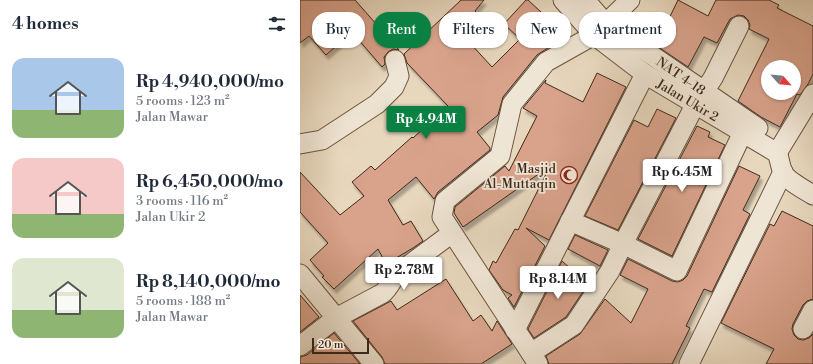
<!DOCTYPE html>
<html lang="en">
<head>
<meta charset="utf-8">
<style>
	:root { --surface:#fff; --page:#f6f6f7; --text:#1f2937; --muted:#747a83; --accent:#0b8043 }
	body { margin:0; font-family:"Libre Bodoni",serif; background:var(--page); color:var(--text); height:100vh; display:flex; flex-direction:column; font-size:15px; white-space:nowrap }
	* { box-sizing:border-box; margin:0 }
	p { font-size:13px; color:var(--muted) }
	.icon { flex:none; width:22px; height:22px; fill:none; stroke:currentColor; stroke-width:2; stroke-linecap:round; stroke-linejoin:round }
	.map { position:relative; flex:1; overflow:hidden }
	.drawer { display:flex; flex-direction:column; background:var(--surface); width:300px }
	.drawer>* { flex:none }
	.hud { position:absolute; left:12px; top:12px; width:380px; height:36px; display:flex; gap:8px }
	.needle { width:26px; rotate:117deg }
	.tools { position:absolute; left:461px; top:60px; display:grid; gap:8px }
	.tools a { display:grid; place-items:center; width:40px; height:40px; border-radius:50%; background:var(--surface); box-shadow:0 1px 3px #0004; font-size:20px }
	.scale { position:absolute; left:12px; bottom:10px; width:57px; box-sizing:border-box; padding-left:4px; border:2px solid #3f2919; border-top:0; font-size:11px; line-height:14px; white-space:nowrap; color:#3f2919; -webkit-text-stroke:3px #efe5d4; paint-order:stroke }
	.price { position:absolute; translate:-50% -34px; padding:0 9px; border-radius:4px; background:#fff; color:#222; font-size:13px; line-height:26px; filter:drop-shadow(0 1px 2px #0008) }
	.price::after { content:''; position:absolute; left:50%; top:24px; width:12px; height:9px; margin-left:-6px; background:inherit; clip-path:polygon(0 0,100% 0,50% 100%) }
	.price.on { background:var(--accent); color:#fff }
	ul { padding:0; list-style:none }
	li { display:flex; align-items:center; gap:12px; height:100px; padding:0 12px }
	li span { display:grid; place-items:center; flex:none; width:112px; height:80px; border-radius:12px; color:#555 }
	li>.icon { margin-inline-start:auto }
	span .icon { width:48px; height:48px; fill:#fffc; stroke-width:1 }
	li b { font-size:17px }
	h2 { display:flex; justify-content:space-between; align-items:center; height:48px; padding:0 12px; font-size:17px }
	.tag { padding:0 14px; border-radius:16px; background:var(--surface); box-shadow:0 1px 3px #0004; font-size:14px; line-height:36px }
	.tag.on { background:var(--accent); color:#fff }
	main { display:flex; flex:1; min-height:0 }
	.map>svg:first-child { display:block }
	.building { fill:#d8a28b; stroke:#3f2919; fill-rule:evenodd; filter:url(#shadow) }
	.lines { fill:none; stroke-linecap:round; stroke-linejoin:round }
	.minor-casing { stroke:#695442; stroke-width:21 }
	.minor { stroke:#efe5d4; stroke-width:19 }
	.labels { text-anchor:middle; stroke-width:3.5; stroke-linejoin:round; paint-order:stroke }
	.street-label { font-size:13px; fill:#3f2919; stroke:#efe5d4 }
	.poi-label { font-size:13px; fill:#3f2919; stroke:#efe5d4; text-anchor:end }
</style>
</head>
<body>
<main>
<section class="drawer">
<h2>4 homes<svg class="icon" aria-label="filters" viewBox="0 0 24 24"><path d="M4 7h16M4 17h16"/><circle cx="9" cy="7" r="2"/><circle cx="15" cy="17" r="2"/></svg></h2>
<ul>
<li><span style="background:linear-gradient(#a9c7e8 65%,#8fb573 0)"><svg class="icon" aria-label="home" viewBox="0 0 24 24"><path d="M3 11l9-7 9 7M6 9v11h12V9"/></svg></span><div><b>Rp 4,940,000/mo</b><p>5 rooms · 123 m²</p><p>Jalan Mawar</p></div></li>
<li><span style="background:linear-gradient(#f6c9c9 70%,#8fb573 0)"><svg class="icon" aria-label="home" viewBox="0 0 24 24"><path d="M3 11l9-7 9 7M6 9v11h12V9"/></svg></span><div><b>Rp 6,450,000/mo</b><p>3 rooms · 116 m²</p><p>Jalan Ukir 2</p></div></li>
<li><span style="background:linear-gradient(#dfe7d0 65%,#8fb573 0)"><svg class="icon" aria-label="home" viewBox="0 0 24 24"><path d="M3 11l9-7 9 7M6 9v11h12V9"/></svg></span><div><b>Rp 8,140,000/mo</b><p>5 rooms · 188 m²</p><p>Jalan Mawar</p></div></li>
</ul>
</section>
<div class="map">
<svg width="513" height="364" viewBox="0 0 513 364">
	<defs>
		<filter id="shadow"><feDropShadow dx="2.5" dy="4.5" stdDeviation="1" flood-color="#0004"/></filter>
	</defs>
	<rect width="100%" height="100%" fill="#e7d7bd"/>
	<filter id="stains"><feTurbulence type="fractalNoise" baseFrequency=".005" numOctaves="4"/><feColorMatrix values="0 0 0 0 .2 0 0 0 0 .09 0 0 0 0 .02 0 0 0 .5 -.17"/></filter>
	<radialGradient id="worn" r=".72"><stop offset=".6" stop-color="#630" stop-opacity="0"/><stop offset="1" stop-color="#630" stop-opacity=".3"/></radialGradient>
	<path class="building" d="M0,0H55L99,50L93,49L88,52L84,57L85,64L82,67L52,32L26,55L9,36L0,43Z
		M161,0H184L175,11L176,12L157,29L192,67L220,39L204,24L226,0H228L254,24L246,32L257,42L237,55L203,97L198,115L177,132L190,148V150L138,192L134,199L116,177L88,200L103,225L111,221L123,241L113,248L86,264L78,249L34,289L22,277L24,276L10,260L28,243L0,212V172L40,215L64,196L52,182L71,166L75,170L112,137L113,138L148,106L107,63L104,54Z
		M378,0L408,16L416,0H469L479,5L477,8L513,26V74L508,84L500,95L497,94L480,127L461,117L438,101L469,39L449,29L450,25L448,20L444,16L438,15L430,19L417,43L404,37L388,67L348,40L353,31L361,35ZM468,67H494V93H468Z
		M297,73L326,87L249,240L226,228L245,246L214,307L208,298L212,295L203,290L189,270L193,261L196,263L215,229L218,230L250,166L163,227L154,213L155,207L205,166L209,171L237,116L223,108L246,80L245,83L283,102Z
		M357,109L376,118L318,230L285,216L334,120L348,127Z
		M397,126L410,132L408,137L425,145L372,256L338,239Z
		M439,166L460,176L443,210L450,214L412,292L404,289L386,326L390,328L372,364H249L246,356L280,334L305,299L331,323L348,289L320,275L328,259L372,281L378,282L383,280L387,276Z
		M482,211L513,226V299L507,301L503,305L493,324L492,329L494,335L498,339L503,340L509,338L513,334V364H466L474,349L421,323L470,224L474,226Z
		M275,235L308,250L300,266L268,249Z
		M262,261L288,284L266,317L234,338L228,329Z
		M146,279L173,321L181,315L192,331L197,321L212,344L181,364H85L82,357L53,321L91,301L97,310Z
		M0,295L19,317L0,332Z
		M34,333L60,364H0V357L7,355Z"/>
	<g class="lines">
		<g class="minor-casing">
			<g id="minor">
				<path id="s1" d="M263,0L294,35L345,74L477,153C480,159 480,167 483,172C486,180 505,190 513,195"/>
				<path id="s2" d="M285,0L306,24L458,128"/>
				<path d="M405,90L413,78L439,26"/>
				<path d="M0,144L22,140L77,104L94,87L99,76L95,60"/>
				<path d="M477,153L513,94"/>
				<path d="M270,221L323,244L377,271L443,132"/>
				<path d="M0,274L74,364"/>
				<path d="M503,329L513,310"/>
				<path d="M215,330L345,74"/>
				<path d="M0,346L36,318L83,293C89,288 92,280 97,274L152,233"/>
				<path d="M231,353L274,325L310,271L323,244L395,105"/>
				<path d="M238,364L142,217L145,201L200,156L212,104L246,62L294,35L330,0"/>
				<path d="M389,364L483,172"/>
			</g>
		</g>
		<use href="#minor" class="minor"/>
	</g>
	<defs>
		<g id="mosque-ring" transform="scale(0.9)"><circle r="9.5" fill="#efe5d4" stroke="#8f2418" stroke-width="1.5"/><path d="M3.5-4.9A6 6 0 1 0 3.5 4.9A5 5 0 1 1 3.5-4.9Z" fill="#8f2418"/></g>
	</defs>
	<g fill-rule="evenodd">
		<use href="#mosque-ring" x="269" y="175"/>
	</g>
	<g class="labels">
		<g class="street-label">
			<text dy="5" stroke="none"><textPath href="#s2" startOffset="123">NAT 4-18</textPath></text>
			<text dy="5" stroke="none"><textPath href="#s1" startOffset="161">Jalan Ukir 2</textPath></text>
		</g>
		<g class="poi-label">
			<text x="256" y="173">Masjid<tspan x="256" dy="15">Al-Muttaqin</tspan></text>
		</g>
	</g>
	<rect width="100%" height="100%" filter="url(#stains)"/>
	<rect width="100%" height="100%" fill="url(#worn)"/>
</svg>
<div class="tools">
<a><svg class="needle" viewBox="-14 -14 28 28"><path d="M0-13l5 13h-10z" fill="#e53935"/><path d="M0 13l5-13h-10z" fill="#747a83"/></svg></a>
</div>
<div class="scale">20 m</div>
<b class="price on" style="left:126px;top:140px">Rp 4.94M</b>
<b class="price" style="left:382px;top:193px">Rp 6.45M</b>
<b class="price" style="left:104px;top:291px">Rp 2.78M</b>
<b class="price" style="left:258px;top:300px">Rp 8.14M</b>
<div class="hud">
<a class="tag">Buy</a>
<a class="tag on">Rent</a>
<a class="tag">Filters</a>
<a class="tag">New</a>
<a class="tag">Apartment</a>
</div>
</div>
</main>
</body>
</html>
